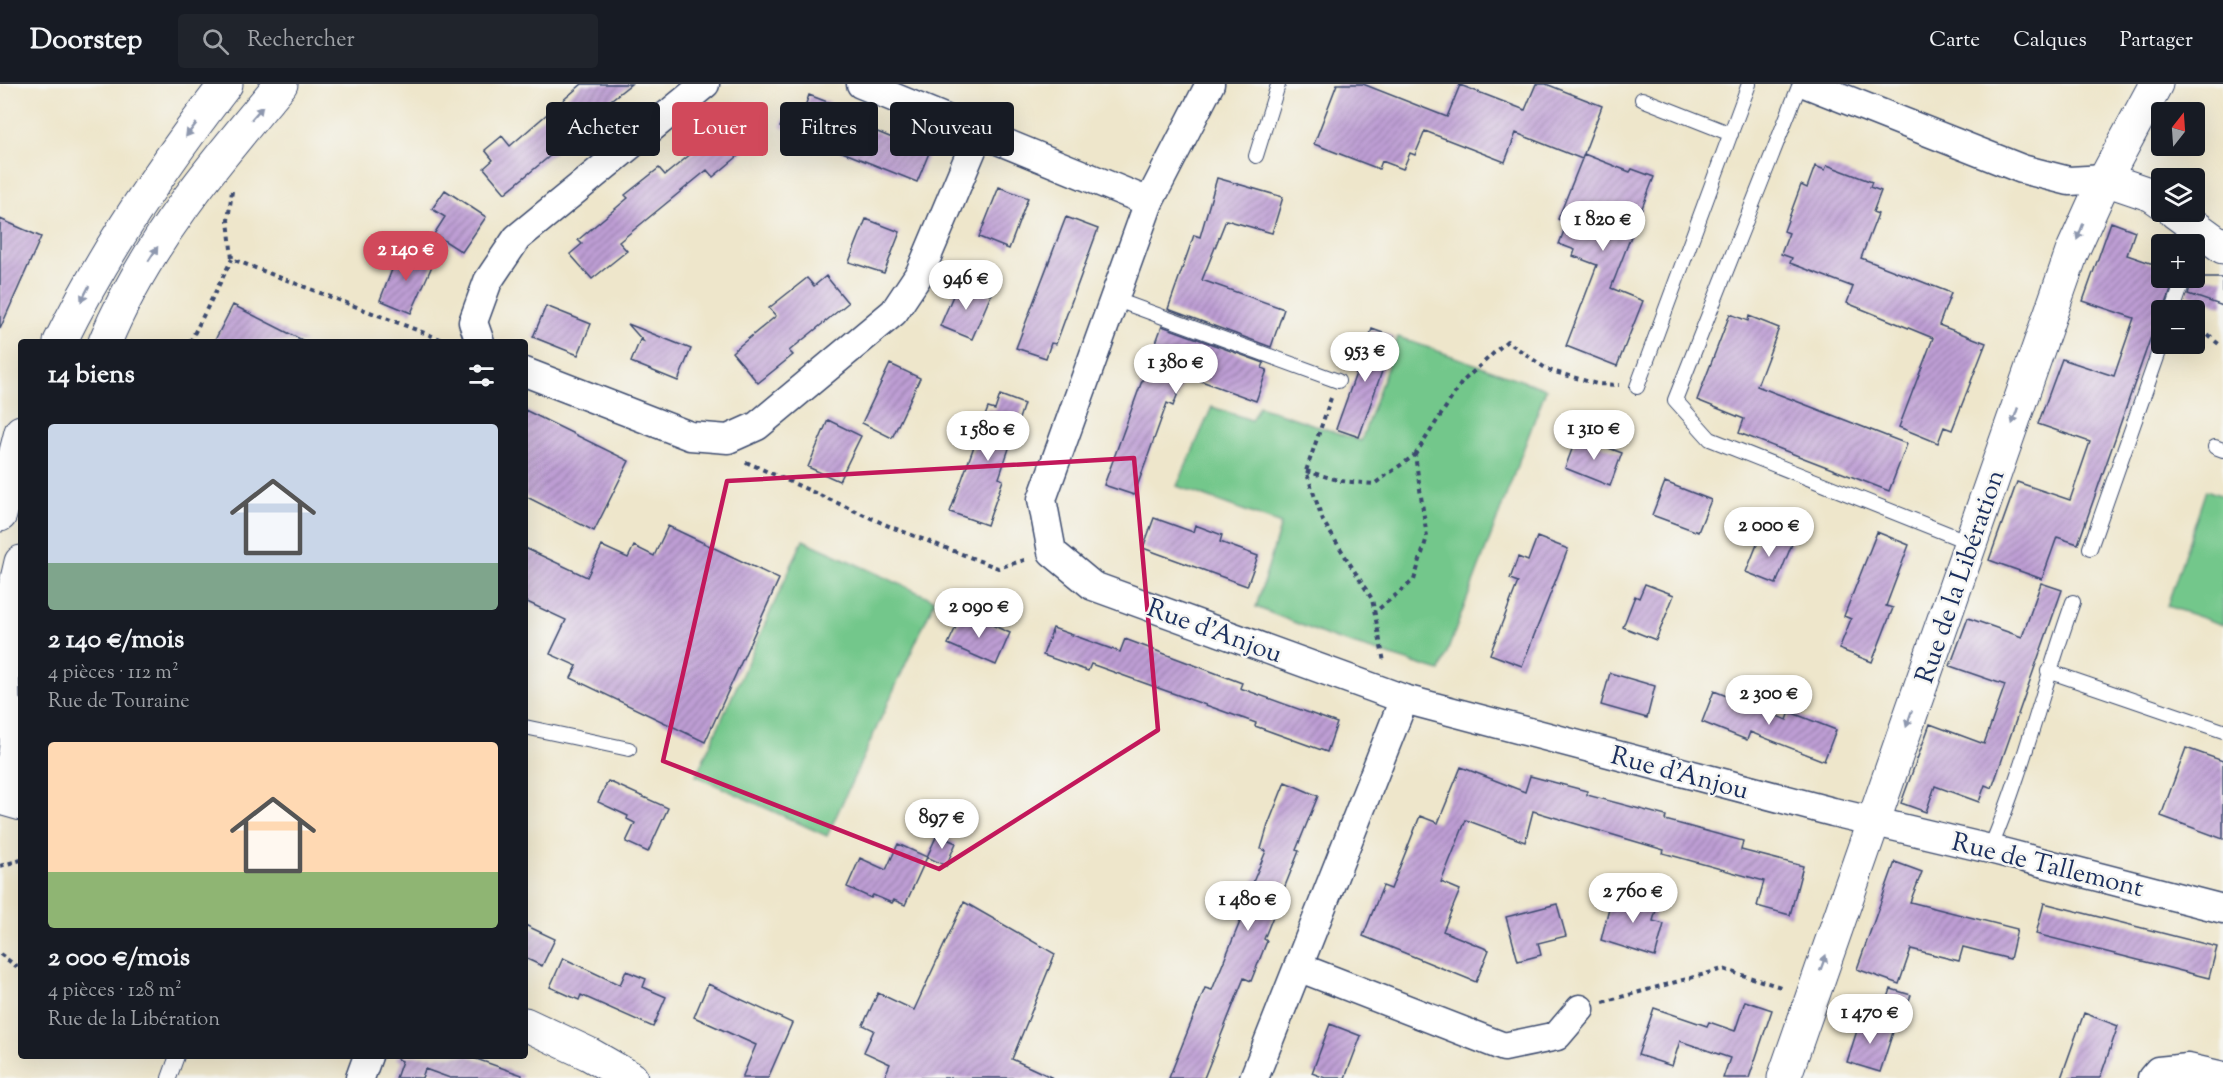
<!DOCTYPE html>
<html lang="fr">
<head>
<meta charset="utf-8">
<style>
	:root { --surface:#171b24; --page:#20242c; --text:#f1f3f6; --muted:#9ea1a6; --line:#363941; --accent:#d1495b }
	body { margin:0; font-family:"Sorts Mill Goudy",serif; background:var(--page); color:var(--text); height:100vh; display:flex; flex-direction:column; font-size:22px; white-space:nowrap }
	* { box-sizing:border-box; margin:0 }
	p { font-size:20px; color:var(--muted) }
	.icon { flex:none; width:33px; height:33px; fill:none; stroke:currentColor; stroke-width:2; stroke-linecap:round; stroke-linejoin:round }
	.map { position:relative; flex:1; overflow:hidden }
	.details { position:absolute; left:18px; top:255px; width:510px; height:720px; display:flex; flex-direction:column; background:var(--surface); border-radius:6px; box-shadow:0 6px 24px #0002 }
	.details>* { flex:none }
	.banner { position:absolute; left:546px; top:18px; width:570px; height:54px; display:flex; gap:12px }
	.needle { width:39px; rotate:17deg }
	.controls { position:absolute; left:2151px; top:18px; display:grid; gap:12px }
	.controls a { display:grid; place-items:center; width:54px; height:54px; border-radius:6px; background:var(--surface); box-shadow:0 6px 24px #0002; font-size:30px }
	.price { position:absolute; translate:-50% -51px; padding:0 14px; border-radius:21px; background:#fff; color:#222; font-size:20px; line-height:39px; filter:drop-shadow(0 2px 3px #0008) }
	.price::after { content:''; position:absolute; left:50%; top:36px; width:18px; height:14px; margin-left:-9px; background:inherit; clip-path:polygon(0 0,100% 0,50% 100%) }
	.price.on { background:var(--accent); color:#fff }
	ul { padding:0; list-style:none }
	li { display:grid; align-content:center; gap:12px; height:318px; padding:0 30px }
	li span { display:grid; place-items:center; height:186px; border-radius:6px; color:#555 }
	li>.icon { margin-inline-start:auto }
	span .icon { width:108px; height:108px; fill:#fffc; stroke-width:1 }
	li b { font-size:26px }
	h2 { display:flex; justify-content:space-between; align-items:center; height:72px; padding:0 30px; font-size:26px }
	.chip { padding:0 21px; border-radius:6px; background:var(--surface); box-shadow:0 6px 24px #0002; font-size:21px; line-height:54px }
	.chip.on { background:var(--accent); color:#fff }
	header { display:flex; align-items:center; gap:36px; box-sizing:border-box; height:84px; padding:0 30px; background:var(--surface); border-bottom:2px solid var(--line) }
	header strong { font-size:28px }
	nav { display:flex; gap:33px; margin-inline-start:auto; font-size:21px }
	.search { width:420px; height:54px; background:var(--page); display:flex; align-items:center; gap:15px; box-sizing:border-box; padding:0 21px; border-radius:6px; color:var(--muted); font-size:22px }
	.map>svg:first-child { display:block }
	.park { fill:#73c78b; stroke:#477b74; stroke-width:1.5 }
	.building { fill:url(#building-hatch) }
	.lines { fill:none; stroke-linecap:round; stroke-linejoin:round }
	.lane-casing { stroke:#3b4a6e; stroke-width:16 }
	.street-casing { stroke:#3b4a6e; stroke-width:31 }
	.secondary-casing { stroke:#3b4a6e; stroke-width:35 }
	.path { stroke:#3b4a6e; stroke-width:4; stroke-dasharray:4.5 4.5; stroke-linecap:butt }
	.lane { stroke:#fff; stroke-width:14 }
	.street { stroke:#fff; stroke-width:28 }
	.secondary { stroke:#fff; stroke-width:33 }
	.oneway { fill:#8d97ae }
	.marked { fill:none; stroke:#c2185b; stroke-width:4.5; stroke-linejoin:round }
	.labels { text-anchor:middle; stroke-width:5; stroke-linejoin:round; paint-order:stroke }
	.street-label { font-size:26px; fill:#1b2f5e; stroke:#f6f6f2 }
</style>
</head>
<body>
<header>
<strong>Doorstep</strong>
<div class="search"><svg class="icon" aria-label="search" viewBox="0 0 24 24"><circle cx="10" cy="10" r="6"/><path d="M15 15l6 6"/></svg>Rechercher</div>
<nav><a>Carte</a><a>Calques</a><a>Partager</a></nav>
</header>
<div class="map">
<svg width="2223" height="994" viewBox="0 0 2223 994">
	<defs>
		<pattern id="building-hatch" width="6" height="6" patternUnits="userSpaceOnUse" patternTransform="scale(1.5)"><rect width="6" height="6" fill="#be9ed4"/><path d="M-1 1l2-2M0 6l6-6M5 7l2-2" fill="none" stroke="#9a81af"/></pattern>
	</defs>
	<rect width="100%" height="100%" fill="#f6f6f2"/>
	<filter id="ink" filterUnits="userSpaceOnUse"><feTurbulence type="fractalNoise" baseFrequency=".0167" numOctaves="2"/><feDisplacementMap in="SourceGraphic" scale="12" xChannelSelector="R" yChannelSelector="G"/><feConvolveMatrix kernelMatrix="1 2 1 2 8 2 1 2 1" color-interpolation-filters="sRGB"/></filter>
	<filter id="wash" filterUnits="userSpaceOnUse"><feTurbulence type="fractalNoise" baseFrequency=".008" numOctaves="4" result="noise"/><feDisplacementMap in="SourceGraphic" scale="24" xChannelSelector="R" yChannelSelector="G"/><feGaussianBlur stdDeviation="1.35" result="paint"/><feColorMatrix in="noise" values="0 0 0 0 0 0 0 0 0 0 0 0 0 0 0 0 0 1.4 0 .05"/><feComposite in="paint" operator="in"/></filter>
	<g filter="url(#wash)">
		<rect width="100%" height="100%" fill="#eee6cb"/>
		<path class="park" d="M1398,253L1546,305L1440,587L1333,554L1256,523L1281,440L1177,402L1212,323L1251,336L1259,322L1361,357Z
			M2206,406L2223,412V541L2167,522Z
			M803,456L935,516L827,752L696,692Z"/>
		<g id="blocks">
			<path class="building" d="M582,0H631L602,23L607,30L570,60L568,57L505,109L484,84L493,76L485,66L502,52L510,62Z
				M1337,0H1363L1447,33L1460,1L1525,26L1536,0H1546L1602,22L1582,75L1516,49L1505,78L1425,47L1415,71L1410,69L1403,85L1382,77L1379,85L1314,60Z
				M809,11L851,27L848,36L929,69L917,98L780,43L789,22L803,28Z
				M729,39L749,63L713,93L707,86L619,158L627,167L592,195L570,170L582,160L578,156L628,114L625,111L659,84L665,91Z
				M1584,70L1630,88L1632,85L1654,93L1611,204L1643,217L1617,282L1566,262L1597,181L1573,172L1575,166L1559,160L1567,139L1558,135Z
				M1827,81L1872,98L1870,103L1881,107L1873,128L1878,130L1861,174L1951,209L1939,241L1986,259L1952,346L1944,343L1938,359L1899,343L1933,254L1847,219L1853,203L1790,179L1792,174L1781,170L1789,149L1784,147L1801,101L1807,104L1815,82L1825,86Z
				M1217,94L1283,113L1272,149L1226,136L1202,196L1284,225L1271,263L1168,225L1194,151L1200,153Z
				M999,103L1028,114L1009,165L979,153Z
				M445,106L486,133L462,168L434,150L445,133L432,125Z
				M1066,133L1098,145L1056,260L1051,259L1046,274L1016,264Z
				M0,135L41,153L0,245Z
				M866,135L900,148L884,189L849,178Z
				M2111,138L2135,147L2127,171L2162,183V194H2175L2164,226H2162V231L2159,230L2078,460L2057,453L2042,495L1989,476L2017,398L2070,416L2090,358L2038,340L2062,275L2114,292L2134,234L2083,217Z
				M399,168L432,182L411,229L380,216Z
				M826,192L848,219L789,267L793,271L758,299L732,268L776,232L769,224L807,194L814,202Z
				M2193,194H2223V222L2188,210Z
				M959,198L991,211L972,255L940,242Z
				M233,221L306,258H214Z
				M546,222L591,240L578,271L533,253Z
				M1730,230L1748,237L1749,232L1779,244L1757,302L1907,360L1889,407L1739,349L1744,335L1697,316Z
				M628,240L691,265L678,297L631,278L640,256L643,257Z
				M1162,242L1264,279L1262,284L1267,286L1256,317L1185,291L1173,322L1167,319L1134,411L1104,401Z
				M1372,245L1394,253L1359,353L1336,345Z
				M890,280L920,294L892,354L862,339Z
				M1000,311L1024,320L999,394L1003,396L987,441L950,428L988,324L995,326Z
				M525,326L629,377L594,447L525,412Z
				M828,336L861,352L839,397L808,383Z
				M1577,352L1622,369L1610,402L1565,384Z
				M1665,398L1711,416L1698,448L1652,431Z
				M1154,434L1193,448L1195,441L1222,451L1220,458L1258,472L1247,502L1143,464Z
				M668,442L779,495L705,658L571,594L577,582L550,570L566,536L525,517V464L587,493L602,462L628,474L634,462L654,472Z
				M1762,448L1792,460L1776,500L1746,488Z
				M1877,448L1909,461L1886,522L1893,524L1872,578L1839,565L1851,535L1844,532Z
				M1537,453L1568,465L1522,582L1490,570L1518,498L1510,495L1518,473L1528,477Z
				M2041,499L2062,506L1992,704L1985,701L1979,718L1935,702L1926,728L1901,719L1930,640L1984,660L2005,601L1950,582L1968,534L2022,553Z
				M1645,500L1674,511L1656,556L1623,543L1635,512L1639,514Z
				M963,528L1010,549L996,581L948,560Z
				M1053,544L1120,568L1125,555L1242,599L1240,604L1337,639L1327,668L1255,642L1256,639L1091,580L1088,587L1043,571Z
				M1610,589L1655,602L1647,634L1601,621Z
				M1714,607L1787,636L1790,628L1836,646L1824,677L1750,648L1747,656L1702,638Z
				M2186,664L2223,677V755L2161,732Z
				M1461,683L1525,708L1530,692L1587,707V711L1666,732L1665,736L1743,757L1741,766L1803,782L1790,831L1757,822L1764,797L1663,769L1664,766L1533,727L1525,758L1466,736L1441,798L1460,806L1443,847L1489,866L1476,898L1363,852L1383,802L1391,805L1420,732L1438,739Z
				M608,697L668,724L648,768L626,758L635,739L627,735L628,732L598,718Z
				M1285,698L1318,712L1296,766L1299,767L1264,855L1267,857L1251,897L1244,894L1204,994H1169L1205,904L1212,906L1251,811L1248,810L1266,767L1261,765L1268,741Z
				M937,751L956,759L946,782L927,773Z
				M898,760L927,773L905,821L894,816L892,819L873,811L871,814L847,803L860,774L886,786Z
				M1895,778L1922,788L1910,818L2017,845L2010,875L1963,863L1959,877L1911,865L1899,900L1857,885Z
				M1613,808L1658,819L1653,837L1664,840L1655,873L1601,856Z
				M964,818L1055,870L1012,975L1053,994H884L890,980L864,968L874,946L863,941L878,909L914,926Z
				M2044,819L2217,863L2209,894L2036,850Z
				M1557,820L1566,852L1538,859L1541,871L1518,877L1506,833Z
				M525,841L555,855L542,882L525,874Z
				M563,874L620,901L626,887L646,895L643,903L666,913L653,943L581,911L579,916L550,903Z
				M708,900L792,939L768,994H742L756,961L694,933Z
				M1891,905L1911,911L1901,939L1882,932Z
				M1745,917L1772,926L1749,994H1723L1730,974L1680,957L1672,982L1638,971L1654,924L1707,942L1709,938L1735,947Z
				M2084,929L2118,942L2100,994H2061Z
				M1861,934L1894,945L1880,988L1847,978Z
				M1330,940L1361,952L1345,994H1325L1312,989Z
				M397,972H468L522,991V994H450L425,985L422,994H396L402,977L397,975Z"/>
		</g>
	</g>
	<g filter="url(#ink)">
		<use href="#blocks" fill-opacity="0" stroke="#3b4a6e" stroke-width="1.5"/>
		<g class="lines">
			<g class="lane-casing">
				<path id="lane" d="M1800,0L1675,316L1710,355L1971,459
					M1642,15L1731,50
					M1256,72L1278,1
					M1114,215L1338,297
					M2173,226L2184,194
					M1637,303L1749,0
					M2215,363L2223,366
					M2090,464L2162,259
					M2048,587L2223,647
					M525,643L629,665
					M1990,765C2024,685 2044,599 2073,518
					M169,994L177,972"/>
			</g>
			<g class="street-casing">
				<path id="street" d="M861,0L1149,118
					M1210,0L1149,118L1042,415L1052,468L1093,502L1404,615L1833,728L1990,765L2223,825
					M1807,0L2022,85L2069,97L2105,95
					M480,258L473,238L488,197L517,154L705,0
					M525,288L690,352L728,355L757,342L894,228L920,189L979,49
					M1298,883L1504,963L1557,952L1580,925
					M360,994L368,972
					M1254,994L1404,615
					M2152,994L2158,987L2188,984L2223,992"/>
			</g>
			<g class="secondary-casing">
				<path id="secondary" d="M2105,95L2152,111L2162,118
					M2175,128L2223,163
					M60,258C105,166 163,81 226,0
					M105,258C145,161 214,79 281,0
					M0,431L21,348
					M0,617C24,641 19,677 0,702
					M3,619L2,560L21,478
					M0,714L21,720
					M525,940L589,970L631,994
					M1784,994L2072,168L2105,95L2156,0"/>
			</g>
			<path class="path" d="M232,107L228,136L232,175L448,258
				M2194,240L2220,261
				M190,258L232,175
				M1331,314L1306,387L1323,437L1372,515L1384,578
				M1415,371L1462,298L1507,257L1548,286L1597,300L1619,301
				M746,378L891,443L998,484L1028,475
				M1306,387L1341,397L1374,400L1415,371L1427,453L1414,496L1375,528
				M0,782L21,776
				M0,870L16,882L21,880
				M1603,918L1723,885L1784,904"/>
			<use href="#lane" class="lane"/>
			<use href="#street" class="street"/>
			<use href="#secondary" class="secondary"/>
		</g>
		<defs><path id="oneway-solid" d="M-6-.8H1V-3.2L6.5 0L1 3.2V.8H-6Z" transform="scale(1.5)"/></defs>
		<g class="oneway">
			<use href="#oneway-solid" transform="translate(257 29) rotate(-49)"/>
			<use href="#oneway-solid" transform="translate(191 46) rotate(128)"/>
			<use href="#oneway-solid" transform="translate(2080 148) rotate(111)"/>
			<use href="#oneway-solid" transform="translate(153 170) rotate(-57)"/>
			<use href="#oneway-solid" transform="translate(85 210) rotate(117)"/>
			<use href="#oneway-solid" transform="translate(2015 332) rotate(109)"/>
			<use href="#oneway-solid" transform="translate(1909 635) rotate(109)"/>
			<use href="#oneway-solid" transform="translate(1823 879) rotate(-70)"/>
		</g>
	</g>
	<path class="marked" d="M1134,374L1158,646L939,785L663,677L727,397Z"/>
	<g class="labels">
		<g class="street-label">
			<text transform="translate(1959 492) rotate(-71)" y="9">Rue de la Libération</text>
			<text transform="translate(1215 546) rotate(20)" y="9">Rue d'Anjou</text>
			<text transform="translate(1680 688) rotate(15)" y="9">Rue d'Anjou</text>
			<text transform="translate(2048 780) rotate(14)" y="9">Rue de Tallemont</text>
		</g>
	</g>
</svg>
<div class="controls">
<a><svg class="needle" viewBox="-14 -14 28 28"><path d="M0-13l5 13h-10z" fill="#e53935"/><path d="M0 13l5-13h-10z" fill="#9ea1a6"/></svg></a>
<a><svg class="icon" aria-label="layers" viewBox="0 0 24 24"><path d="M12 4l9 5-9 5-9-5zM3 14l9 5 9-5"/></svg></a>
<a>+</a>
<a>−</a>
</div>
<b class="price" style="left:1603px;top:168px">1 820 €</b>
<b class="price on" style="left:406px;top:198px">2 140 €</b>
<b class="price" style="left:966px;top:227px">946 €</b>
<b class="price" style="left:1365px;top:299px">953 €</b>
<b class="price" style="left:1176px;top:311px">1 380 €</b>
<b class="price" style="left:1594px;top:377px">1 310 €</b>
<b class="price" style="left:988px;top:378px">1 580 €</b>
<b class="price" style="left:1769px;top:474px">2 000 €</b>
<b class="price" style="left:979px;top:555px">2 090 €</b>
<b class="price" style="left:1769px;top:642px">2 300 €</b>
<b class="price" style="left:942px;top:766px">897 €</b>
<b class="price" style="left:1633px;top:840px">2 760 €</b>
<b class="price" style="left:1248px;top:848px">1 480 €</b>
<b class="price" style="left:1870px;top:961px">1 470 €</b>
<div class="banner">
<a class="chip">Acheter</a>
<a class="chip on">Louer</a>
<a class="chip">Filtres</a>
<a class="chip">Nouveau</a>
</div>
<section class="details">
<h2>14 biens<svg class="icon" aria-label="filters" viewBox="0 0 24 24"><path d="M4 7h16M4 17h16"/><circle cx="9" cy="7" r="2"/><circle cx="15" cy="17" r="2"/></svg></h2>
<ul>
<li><span style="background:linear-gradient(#c9d6e8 75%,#7fa58c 0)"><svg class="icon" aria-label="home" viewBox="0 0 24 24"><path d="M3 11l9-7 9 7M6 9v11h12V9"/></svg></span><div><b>2 140 €/mois</b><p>4 pièces · 112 m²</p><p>Rue de Touraine</p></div></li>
<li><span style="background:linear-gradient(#ffd9b3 70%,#8fb573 0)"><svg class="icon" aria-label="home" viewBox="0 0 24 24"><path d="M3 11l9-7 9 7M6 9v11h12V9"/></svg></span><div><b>2 000 €/mois</b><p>4 pièces · 128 m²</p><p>Rue de la Libération</p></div></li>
</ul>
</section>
</div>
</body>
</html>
